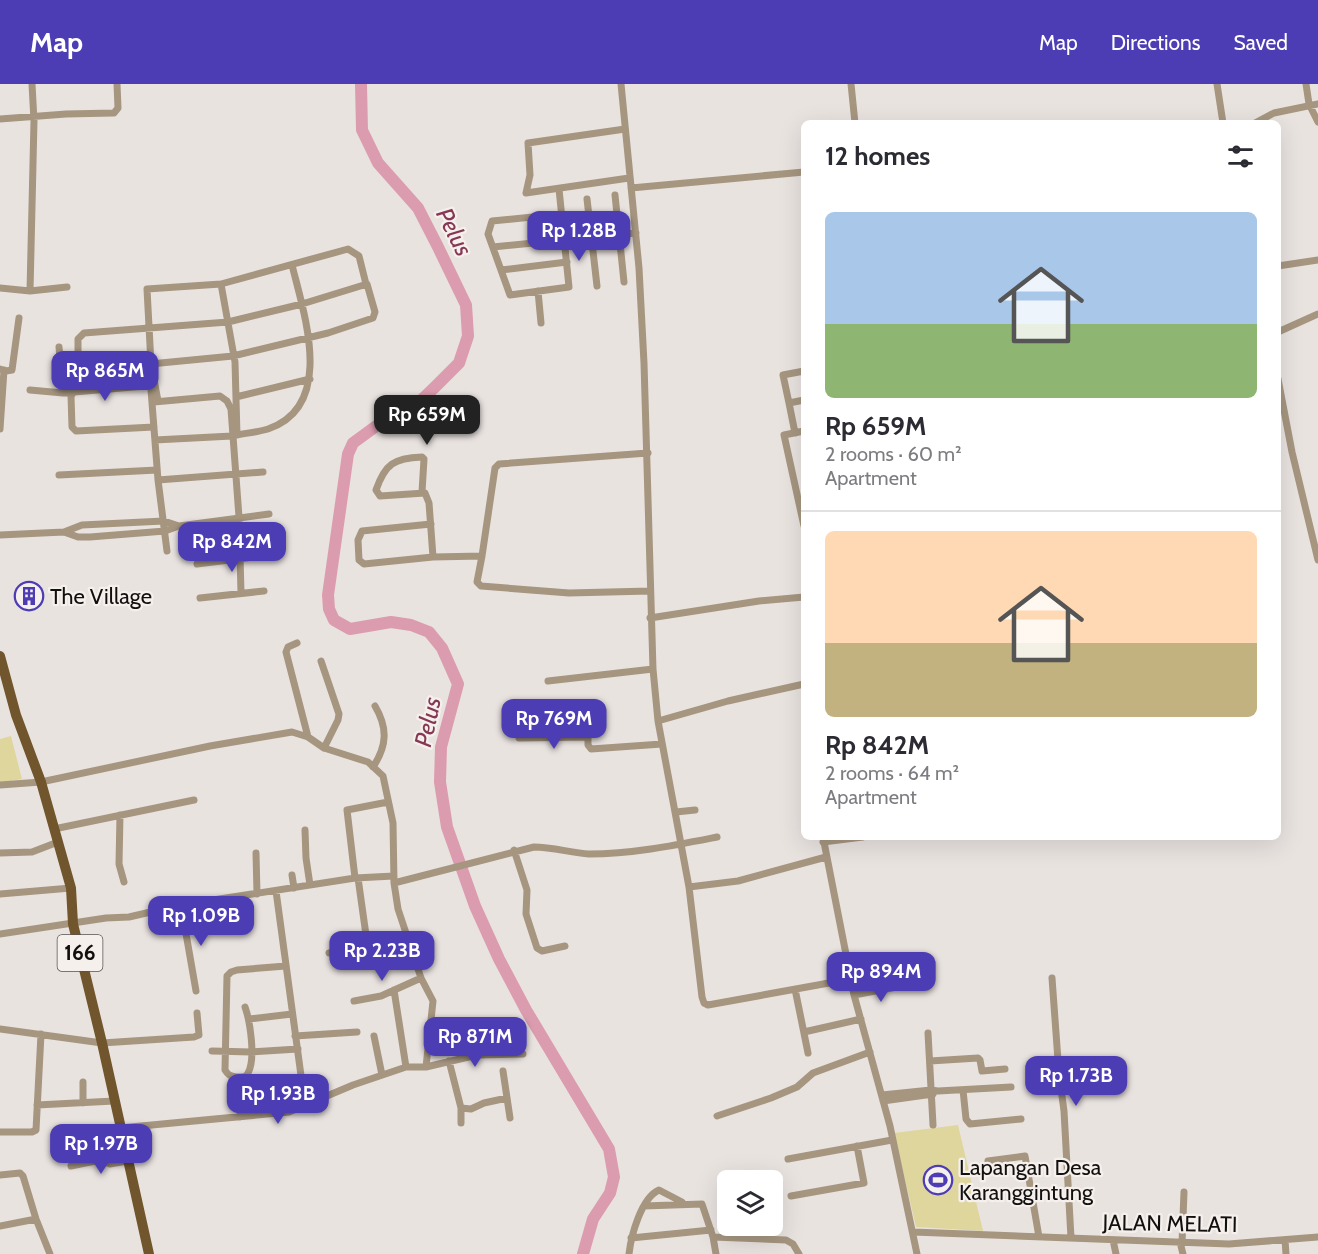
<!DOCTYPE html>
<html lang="en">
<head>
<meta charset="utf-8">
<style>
	:root { --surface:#fff; --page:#f7f7f7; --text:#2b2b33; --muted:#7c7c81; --line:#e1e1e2; --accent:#4d3db5 }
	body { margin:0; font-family:Cabin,sans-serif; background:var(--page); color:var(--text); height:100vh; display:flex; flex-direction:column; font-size:22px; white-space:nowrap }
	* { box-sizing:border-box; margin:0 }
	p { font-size:20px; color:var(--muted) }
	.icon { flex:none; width:33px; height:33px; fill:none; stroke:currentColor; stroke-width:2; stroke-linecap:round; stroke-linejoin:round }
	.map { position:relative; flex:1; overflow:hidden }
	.side { position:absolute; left:801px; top:36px; width:480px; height:720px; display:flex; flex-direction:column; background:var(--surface); border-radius:9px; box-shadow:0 6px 24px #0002 }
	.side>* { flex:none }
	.tools { position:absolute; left:717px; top:1086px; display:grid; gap:12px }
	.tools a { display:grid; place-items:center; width:66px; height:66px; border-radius:9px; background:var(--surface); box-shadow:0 6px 24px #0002; font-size:30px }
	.price { position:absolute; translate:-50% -51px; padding:0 14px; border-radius:12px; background:var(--accent); color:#fff; font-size:20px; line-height:39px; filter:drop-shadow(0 2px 3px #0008) }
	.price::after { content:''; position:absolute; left:50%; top:36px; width:18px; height:14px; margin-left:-9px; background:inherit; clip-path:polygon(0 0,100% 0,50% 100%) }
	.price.active { background:#222; color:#fff }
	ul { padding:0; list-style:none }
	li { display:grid; align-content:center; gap:12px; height:318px; padding:0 24px }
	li+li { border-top:2px solid var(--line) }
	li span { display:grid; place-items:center; height:186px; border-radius:9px; color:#555 }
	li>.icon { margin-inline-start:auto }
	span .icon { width:108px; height:108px; fill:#fffc; stroke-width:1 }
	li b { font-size:26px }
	h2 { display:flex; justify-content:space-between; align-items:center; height:72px; padding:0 24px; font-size:26px }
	header { display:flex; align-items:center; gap:36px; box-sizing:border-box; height:84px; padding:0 30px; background:var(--accent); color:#fff }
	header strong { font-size:28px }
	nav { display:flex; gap:33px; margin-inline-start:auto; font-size:21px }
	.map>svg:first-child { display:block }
	.green { fill:#dfd69e }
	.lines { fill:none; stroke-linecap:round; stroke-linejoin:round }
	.river { stroke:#dc9cb0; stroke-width:12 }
	.minor { stroke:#a69680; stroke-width:7 }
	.primary { stroke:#71552c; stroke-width:10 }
	.labels { text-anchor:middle; stroke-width:4.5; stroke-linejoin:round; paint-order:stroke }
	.shield { fill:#f6f0ed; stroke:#565352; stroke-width:1.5 }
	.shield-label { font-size:21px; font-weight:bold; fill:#12100f }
	.poi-label { font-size:22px; fill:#12100f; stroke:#f6f0ed; text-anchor:start }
	.street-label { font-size:22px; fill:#12100f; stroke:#f6f0ed }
	.water-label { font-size:24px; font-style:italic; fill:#853855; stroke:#f6f0ed }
</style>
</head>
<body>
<header>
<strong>Map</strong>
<nav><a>Map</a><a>Directions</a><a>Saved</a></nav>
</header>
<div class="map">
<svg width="1318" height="1170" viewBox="0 0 1318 1170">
	<rect width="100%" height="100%" fill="#e9e3e0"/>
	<path class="green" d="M11,652L22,695L0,699V655Z
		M958,1041L983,1147L916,1143L894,1049Z"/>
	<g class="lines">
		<path class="river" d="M361,0L362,46L378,79L418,124L438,163L466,221L468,252L459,279L436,302L410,327L379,340L353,359L348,370L328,511L329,525L334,536L350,545L391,538L411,541L429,548L442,564L458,600L441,663L440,698L447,743L475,822L499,875L526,926L609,1065L614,1093L610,1109L593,1135L583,1170"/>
		<path class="minor" d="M621,0L639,184L644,279L653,585L658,637L689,803L702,913L704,919L708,921L851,895
			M851,0L855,39
			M1217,0L1223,39
			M1306,0L1309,20L1318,38
			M0,35L66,30L114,29L118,24L117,0
			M1255,39L1274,29L1318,20
			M625,45L528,59L530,91L526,109L629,94
			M631,104L804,88
			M559,105L569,203L510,211L488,150L492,137L562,130
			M615,111L624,198
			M587,115L597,202
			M493,163L636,149
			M1278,182L1318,176
			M501,186L567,178
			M221,200L235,278L237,351
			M367,200L375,228L373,234L328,249L233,272L88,286L81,284L78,278V255L84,249L228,238L302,220Z
			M0,204L30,207L34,37L32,0
			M30,207L67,203
			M538,207L541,239
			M1278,248L1318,230
			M59,263L63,309H72
			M0,285L6,287L12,286L19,234
			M1278,295L1292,368L1318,476
			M30,306L63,309
			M236,313L310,295
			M158,317L151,280L147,205L221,200L348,165L359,172L366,200
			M154,318L220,312L227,317L231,325L239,433L241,509
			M789,319L783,291L804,287
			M154,343L76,347L72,343L71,312L74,308L145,302L151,303V306L158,396L167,467
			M0,345L4,286
			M804,347L784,351L804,442
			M795,349L789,319L804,316
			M237,351C247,349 258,348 268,345C336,322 304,230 292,181
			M155,356L232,352
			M59,391L157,386
			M158,396L263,388
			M422,408L424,375L422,373C394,374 385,380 376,406L380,412L425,409L429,419L433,473
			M431,440L362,447L358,456L359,476L364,480L433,473L482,472L477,498L481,502L569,509L650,507
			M64,448L78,453H90L165,447L179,442L269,430
			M0,451L64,448L82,441L164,437L179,442
			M482,472L495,384L499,380L648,369
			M197,480L263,472
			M200,514L264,507
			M650,534L759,517L804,513
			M297,559L288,563L286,568L308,653
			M321,577L339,630L338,636L324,664
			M548,597L653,585
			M658,637L728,617L804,600
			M588,643V661L591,665L662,660
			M519,654L588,653
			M373,683C387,662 388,644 375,622
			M0,701L41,698L210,662L292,648L308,653L324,664L368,678L383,692L393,739L394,799L398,825L421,894L433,917L426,983
			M676,728L695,726
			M120,731L119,780L124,798
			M54,745L194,716
			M305,746L306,774L310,801
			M823,753L854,911L890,1042L917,1170
			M823,758L863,753
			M514,766L527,806L526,830L537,864L542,867L565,862
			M0,769L32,768L58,758
			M256,769L257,810
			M292,791L294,804
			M355,794L347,726L388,718
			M358,794L366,851
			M394,799L534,763C553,763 571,769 589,770C632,770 676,761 717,753
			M689,803L738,797L826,773
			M276,807L305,1021
			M0,810L71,804
			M181,821L196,907
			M0,850L106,834L129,833L181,821L355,794L394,792
			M329,869L408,851
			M1052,894L1059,990L1064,1027L1071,1154
			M795,905L808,969
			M394,906L406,983
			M854,911L902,902
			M354,917L381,912L421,894
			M245,923C250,937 256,975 248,989C246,994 241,993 236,993C230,992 228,991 225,986L227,892L231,888L237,886L286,882
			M249,935L292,930
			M0,945L102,959L194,953L199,951L197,929
			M804,948L861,935
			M928,949L933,1041
			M295,952L357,948
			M374,952L382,991
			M212,967L251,968L298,965
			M449,977L461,1024V1039
			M930,977L978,974L980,976L982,987L1005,985
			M503,987L510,1034
			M240,994V1033
			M963,1006L966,1035L970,1040L1021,1035
			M882,1011L931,1006L938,1007L1011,1003
			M883,1017L933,1010
			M83,1019V998
			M37,1021L114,1017
			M461,1024L471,1025L484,1019L507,1014
			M717,1032L771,1014L797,1003L813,989L870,968
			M120,1044L289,1028L353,1001L406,983H426L477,971L523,970
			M0,1048H32L36,1046L41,950
			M788,1075L892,1056
			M988,1077L1025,1072L1039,1153
			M71,1082L100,1076L110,1080L127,1077
			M0,1091L20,1089L23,1092L36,1135L50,1170
			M791,1112L864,1099L857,1062
			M644,1122L702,1120L713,1153L716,1170
			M0,1142L36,1135
			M913,1148L1229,1160L1318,1153
			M713,1153L786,1156L793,1160L799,1170
			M732,1153L733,1142
			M631,1154L711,1146
			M766,1154L767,1142
			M1113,1156L1116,1170
			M1285,1156L1286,1170
			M1180,1158L1183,1170
			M1182,1159L1184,1108
			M629,1170C631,1152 641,1114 659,1106L682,1118"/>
		<path class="primary" d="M0,572L16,631L41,698L71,804L73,840L102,959L149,1170"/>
	</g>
	<defs>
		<g id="building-ring" transform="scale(1.5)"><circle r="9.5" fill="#f6f0ed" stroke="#4d3db5" stroke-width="1.5"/><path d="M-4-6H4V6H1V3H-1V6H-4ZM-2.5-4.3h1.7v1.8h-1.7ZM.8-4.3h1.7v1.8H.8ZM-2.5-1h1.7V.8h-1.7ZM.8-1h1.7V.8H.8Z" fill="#4d3db5"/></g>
		<g id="stadium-ring" transform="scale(1.5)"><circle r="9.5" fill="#f6f0ed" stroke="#4d3db5" stroke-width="1.5"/><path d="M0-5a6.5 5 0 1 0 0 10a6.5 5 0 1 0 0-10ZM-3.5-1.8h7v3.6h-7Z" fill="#4d3db5"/></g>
	</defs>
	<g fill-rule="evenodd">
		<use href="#building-ring" x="29" y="512"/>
		<use href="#stadium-ring" x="938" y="1096"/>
	</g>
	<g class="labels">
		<rect class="shield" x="57.5" y="851" width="45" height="36" rx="4.5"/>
		<g class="shield-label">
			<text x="80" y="876">166</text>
		</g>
		<g class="poi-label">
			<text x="50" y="520">The Village</text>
			<text x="959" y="1091">Lapangan Desa<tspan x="959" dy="25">Karanggintung</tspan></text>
		</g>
		<g class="street-label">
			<text transform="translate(1170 1139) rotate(1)" y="8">JALAN MELATI</text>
		</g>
		<g class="water-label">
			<text transform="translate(454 148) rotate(63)" y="8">Pelus</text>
			<text transform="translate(428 638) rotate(-78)" y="8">Pelus</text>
		</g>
	</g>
</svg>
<div class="tools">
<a><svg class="icon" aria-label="layers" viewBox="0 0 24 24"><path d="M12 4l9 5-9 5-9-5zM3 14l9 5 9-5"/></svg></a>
</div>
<b class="price" style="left:579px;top:178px">Rp 1.28B</b>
<b class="price" style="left:105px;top:318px">Rp 865M</b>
<b class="price active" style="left:427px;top:362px">Rp 659M</b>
<b class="price" style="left:232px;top:489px">Rp 842M</b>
<b class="price" style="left:554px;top:666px">Rp 769M</b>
<b class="price" style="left:201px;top:863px">Rp 1.09B</b>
<b class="price" style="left:382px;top:898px">Rp 2.23B</b>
<b class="price" style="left:881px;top:919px">Rp 894M</b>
<b class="price" style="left:475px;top:984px">Rp 871M</b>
<b class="price" style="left:1076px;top:1023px">Rp 1.73B</b>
<b class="price" style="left:278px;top:1041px">Rp 1.93B</b>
<b class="price" style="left:101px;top:1091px">Rp 1.97B</b>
<section class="side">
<h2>12 homes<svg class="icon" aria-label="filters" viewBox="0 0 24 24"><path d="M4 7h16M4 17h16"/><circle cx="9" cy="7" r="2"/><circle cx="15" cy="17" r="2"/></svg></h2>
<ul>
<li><span style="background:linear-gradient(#a9c7e8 60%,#8fb573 0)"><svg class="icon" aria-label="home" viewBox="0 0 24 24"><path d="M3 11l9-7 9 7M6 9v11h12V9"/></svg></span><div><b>Rp 659M</b><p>2 rooms · 60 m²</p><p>Apartment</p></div></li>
<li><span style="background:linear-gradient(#ffd9b3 60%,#c2b280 0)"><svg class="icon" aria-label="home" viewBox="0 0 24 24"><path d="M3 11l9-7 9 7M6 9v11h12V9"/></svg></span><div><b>Rp 842M</b><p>2 rooms · 64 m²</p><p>Apartment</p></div></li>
</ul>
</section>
</div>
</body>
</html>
